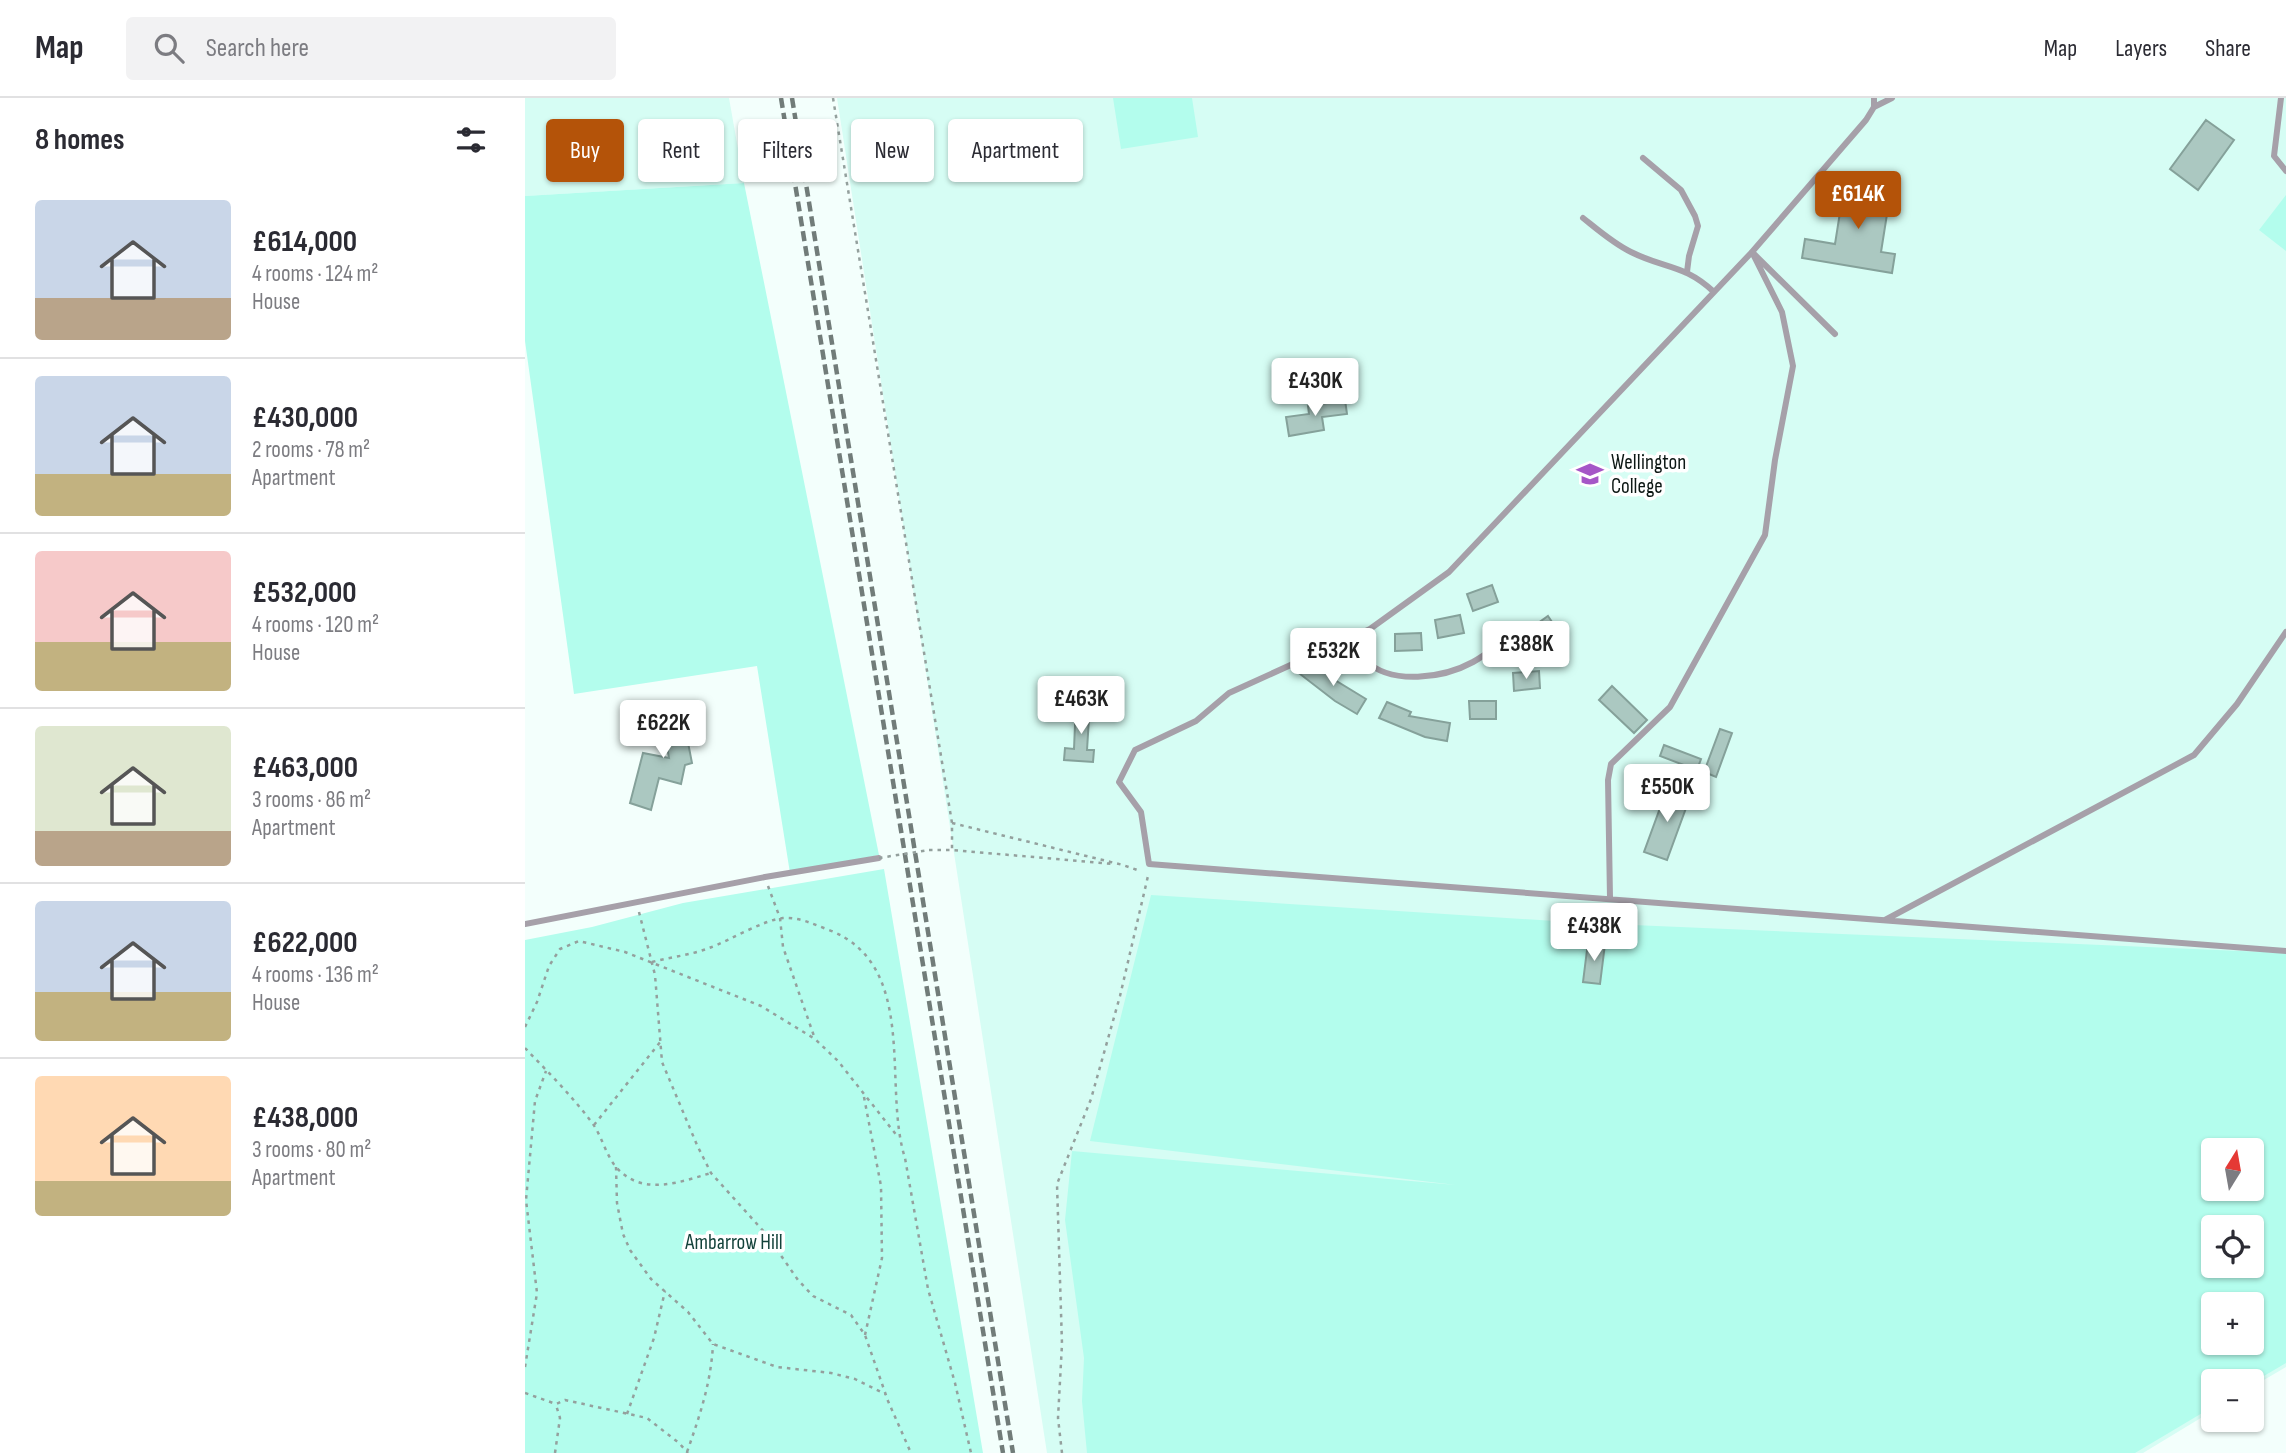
<!DOCTYPE html>
<html lang="en">
<head>
<meta charset="utf-8">
<style>
	:root { --surface:#fff; --page:#f2f2f3; --text:#2b2b33; --muted:#7c7c81; --line:#e1e1e2; --accent:#b45309 }
	body { margin:0; font-family:"Sofia Sans Condensed",sans-serif; background:var(--page); color:var(--text); height:100vh; display:flex; flex-direction:column; font-size:26px; white-space:nowrap }
	* { box-sizing:border-box; margin:0 }
	p { font-size:23px; color:var(--muted) }
	.icon { flex:none; width:38px; height:38px; fill:none; stroke:currentColor; stroke-width:2; stroke-linecap:round; stroke-linejoin:round }
	.map { position:relative; flex:1; overflow:hidden }
	.panel { display:flex; flex-direction:column; background:var(--surface); width:525px }
	.panel>* { flex:none }
	.top-card { position:absolute; left:21px; top:21px; width:665px; height:63px; display:flex; gap:14px }
	.needle { width:46px; rotate:11deg }
	.fabs { position:absolute; left:1676px; top:1040px; display:grid; gap:14px }
	.fabs a { display:grid; place-items:center; width:63px; height:63px; border-radius:7px; background:var(--surface); box-shadow:0 2px 5px #0004; font-size:35px }
	.price { position:absolute; translate:-50% -60px; padding:0 16px; border-radius:7px; background:#fff; color:#222; font-size:23px; line-height:46px; filter:drop-shadow(0 2px 4px #0008) }
	.price::after { content:''; position:absolute; left:50%; top:42px; width:21px; height:16px; margin-left:-10px; background:inherit; clip-path:polygon(0 0,100% 0,50% 100%) }
	.price.on { background:var(--accent); color:#fff }
	ul { padding:0; list-style:none }
	li { display:flex; align-items:center; gap:21px; height:175px; padding:0 35px }
	li+li { border-top:2px solid var(--line) }
	li span { display:grid; place-items:center; flex:none; width:196px; height:140px; border-radius:7px; color:#555 }
	li>.icon { margin-inline-start:auto }
	span .icon { width:84px; height:84px; fill:#fffc; stroke-width:1 }
	li b { font-size:30px }
	h2 { display:flex; justify-content:space-between; align-items:center; height:84px; padding:0 35px; font-size:30px }
	.tag { padding:0 24px; border-radius:7px; background:var(--surface); box-shadow:0 2px 5px #0004; font-size:24px; line-height:63px }
	.tag.on { background:var(--accent); color:#fff }
	header { display:flex; align-items:center; gap:42px; box-sizing:border-box; height:98px; padding:0 35px; background:var(--surface); border-bottom:2px solid var(--line) }
	header strong { font-size:33px }
	nav { display:flex; gap:38px; margin-inline-start:auto; font-size:24px }
	.search { width:490px; height:63px; background:var(--page); display:flex; align-items:center; gap:18px; box-sizing:border-box; padding:0 24px; border-radius:7px; color:var(--muted); font-size:26px }
	main { display:flex; flex:1; min-height:0 }
	.map>svg:first-child { display:block }
	.built { fill:#d6fdf4; fill-rule:evenodd }
	.green { fill:#b3fded; fill-rule:evenodd }
	.building { fill:#abc8c1; stroke:#85a19a; stroke-width:2 }
	.lines { fill:none; stroke-linecap:round; stroke-linejoin:round }
	.path { stroke:#94a09d; stroke-width:2.5; stroke-dasharray:3.5 5; stroke-linecap:butt }
	.service { stroke:#a6a0a9; stroke-width:6 }
	.rail { stroke:#717c79; stroke-width:4.5; stroke-dasharray:10 5; stroke-linecap:butt }
	.path-bridge { stroke:#94a09d; stroke-width:2.5; stroke-dasharray:3.5 5; stroke-linecap:butt }
	.labels { text-anchor:middle; stroke-width:7; stroke-linejoin:round; paint-order:stroke }
	.poi-label { font-size:21px; fill:#0c1714; stroke:#fff; text-anchor:start }
	.park-label { font-size:21px; fill:#13423a; stroke:#fff }
</style>
</head>
<body>
<header>
<strong>Map</strong>
<div class="search"><svg class="icon" aria-label="search" viewBox="0 0 24 24"><circle cx="10" cy="10" r="6"/><path d="M15 15l6 6"/></svg>Search here</div>
<nav><a>Map</a><a>Layers</a><a>Share</a></nav>
</header>
<main>
<section class="panel">
<h2>8 homes<svg class="icon" aria-label="filters" viewBox="0 0 24 24"><path d="M4 7h16M4 17h16"/><circle cx="9" cy="7" r="2"/><circle cx="15" cy="17" r="2"/></svg></h2>
<ul>
<li><span style="background:linear-gradient(#c9d6e8 70%,#b9a48a 0)"><svg class="icon" aria-label="home" viewBox="0 0 24 24"><path d="M3 11l9-7 9 7M6 9v11h12V9"/></svg></span><div><b>£614,000</b><p>4 rooms · 124 m²</p><p>House</p></div></li>
<li><span style="background:linear-gradient(#c9d6e8 70%,#c2b280 0)"><svg class="icon" aria-label="home" viewBox="0 0 24 24"><path d="M3 11l9-7 9 7M6 9v11h12V9"/></svg></span><div><b>£430,000</b><p>2 rooms · 78 m²</p><p>Apartment</p></div></li>
<li><span style="background:linear-gradient(#f6c9c9 65%,#c2b280 0)"><svg class="icon" aria-label="home" viewBox="0 0 24 24"><path d="M3 11l9-7 9 7M6 9v11h12V9"/></svg></span><div><b>£532,000</b><p>4 rooms · 120 m²</p><p>House</p></div></li>
<li><span style="background:linear-gradient(#dfe7d0 75%,#b9a48a 0)"><svg class="icon" aria-label="home" viewBox="0 0 24 24"><path d="M3 11l9-7 9 7M6 9v11h12V9"/></svg></span><div><b>£463,000</b><p>3 rooms · 86 m²</p><p>Apartment</p></div></li>
<li><span style="background:linear-gradient(#c9d6e8 65%,#c2b280 0)"><svg class="icon" aria-label="home" viewBox="0 0 24 24"><path d="M3 11l9-7 9 7M6 9v11h12V9"/></svg></span><div><b>£622,000</b><p>4 rooms · 136 m²</p><p>House</p></div></li>
<li><span style="background:linear-gradient(#ffd9b3 75%,#c2b280 0)"><svg class="icon" aria-label="home" viewBox="0 0 24 24"><path d="M3 11l9-7 9 7M6 9v11h12V9"/></svg></span><div><b>£438,000</b><p>3 rooms · 80 m²</p><p>Apartment</p></div></li>
</ul>
</section>
<div class="map">
<svg width="1761" height="1355" viewBox="0 0 1761 1355">
	<rect width="100%" height="100%" fill="#f3fffc"/>
	<path class="built" d="M0,0H204L219,85L0,98Z
		M312,0H1761V1269L1727,1289V1283H1689V1312L1618,1355H522ZM1689,1052H1727V1090H1689ZM1689,1129H1727V1167H1689ZM1689,1206H1727V1244H1689Z"/>
	<path class="green" d="M588,0H667L673,39L596,51Z
		M219,85L354,757L265,775L232,568L49,596L0,243V98Z
		M1761,97V153L1734,132Z
		M359,771L458,1355H0V842L67,829L158,805Z
		M626,797L1061,825L1761,855V1265L1727,1285V1283H1689V1308L1610,1355H562L557,1303L559,1260L540,1122L547,1053L931,1087L565,1043ZM1689,1052H1727V1090H1689ZM1689,1129H1727V1167H1689ZM1689,1206H1727V1244H1689Z"/>
	<path class="building" d="M1681,22L1709,42L1673,92L1645,71Z
		M1320,83L1366,91L1356,154L1370,156L1367,175L1277,160L1280,141L1310,146Z
		M820,302L822,316L797,319L799,332L764,338L761,319L784,316L783,308Z
		M967,487L973,504L948,513L942,496Z
		M935,517L939,535L913,540L910,522Z
		M1023,518L1033,533L1012,547L1002,533Z
		M896,535L897,552L870,553V536Z
		M788,563L807,577L805,579L841,601L832,616L810,603L775,576Z
		M1014,573L1015,590L989,593L988,575Z
		M1087,588L1122,622L1109,635L1074,602Z
		M551,603L565,604L562,652H569L568,664L539,662L540,650L549,651Z
		M944,603H971V621H945Z
		M862,604L886,614L884,618L925,625L922,643L900,639L854,620Z
		M143,605L147,608L150,621L158,619L167,665L160,667L156,686L134,680L126,712L105,705L118,655L144,660L138,625L133,615L135,607Z
		M1195,631L1207,635L1191,679L1179,674Z
		M1139,647L1176,661L1172,672L1135,658Z
		M1142,691L1165,699L1142,762L1119,754Z
		M1063,844L1080,846L1075,886L1058,884Z"/>
	<g class="lines">
		<path class="path" d="M308,0L427,725V752
			M427,725L598,767L615,773
			M404,752H427L589,766
			M243,788L255,820L258,849L290,941
			M114,814L130,877L137,964L172,1047L186,1075L241,1136L273,1182L288,1198L326,1217L340,1237L363,1303L386,1355
			M127,864C146,859 166,857 184,850C204,843 238,822 258,820C274,819 288,826 304,832C395,867 357,988 380,1060L403,1191L430,1285L446,1355
			M0,929L12,904L24,868L35,851L54,843L100,854L236,908L290,941L313,963L373,1039
			M0,950C23,974 48,999 68,1026C77,1039 81,1057 91,1069C117,1099 155,1084 186,1075
			M339,999L356,1088L357,1160L340,1237
			M69,1027L136,943
			M91,1069L92,1105L98,1136L105,1152L126,1181L163,1214L188,1246L252,1269L306,1275L330,1281L360,1296
			M0,1269L12,1195L1,1102L10,1003L21,973
			M0,1295L31,1306L40,1302L122,1320L154,1345L163,1355
			M102,1316L129,1240L140,1193
			M162,1354C175,1317 186,1285 188,1246
			M30,1355L35,1320L31,1307
			M537,1355L533,1320L537,1246L532,1086L566,1001L595,898L623,778"/>
		<path class="service" d="M1349,0V9L1341,22L1227,154L924,474L845,531L704,595L671,623L610,652L594,684L616,714L624,766L1761,853
			M1756,0L1749,58L1761,73
			M1349,9L1367,0
			M1118,60L1156,92L1170,118L1173,128L1164,158L1162,174
			M1058,120C1073,132 1089,146 1106,154C1140,171 1159,166 1189,194
			M828,538C831,547 833,556 840,562C866,588 919,580 948,564C959,558 969,550 979,543
			M1085,800L1083,682L1086,666L1145,609L1240,437L1250,362L1268,268L1257,214L1227,154L1310,236
			M1360,822L1669,657L1712,606L1761,534
			M0,826L240,779L354,760"/>
		<path class="rail" d="M256,0L478,1355
			M267,0L488,1355"/>
		<path class="path-bridge" d="M354,760L404,752"/>
	</g>
	<defs>
		<g id="school-bare" transform="scale(2.1)"><path d="M0-5L7-2L0 1L-7-2ZM-4 1L0 2.5L4 1V4Q0 6-4 4Z" fill="#a556c7" stroke="#fff" stroke-width="2.5" paint-order="stroke"/></g>
	</defs>
	<g fill-rule="evenodd">
		<use href="#school-bare" x="1065" y="376"/>
	</g>
	<g class="labels">
		<g class="poi-label">
			<text x="1086" y="371">Wellington<tspan x="1086" dy="24">College</tspan></text>
		</g>
		<g class="park-label">
			<text x="209" y="1151">Ambarrow Hill</text>
		</g>
	</g>
</svg>
<div class="fabs">
<a><svg class="needle" viewBox="-14 -14 28 28"><path d="M0-13l5 13h-10z" fill="#e53935"/><path d="M0 13l5-13h-10z" fill="#7c7c81"/></svg></a>
<a><svg class="icon" aria-label="locate" viewBox="0 0 24 24"><circle cx="12" cy="12" r="6"/><path d="M12 2v4M12 18v4M2 12h4M18 12h4"/></svg></a>
<a>+</a>
<a>−</a>
</div>
<b class="price on" style="left:1333px;top:133px">£614K</b>
<b class="price" style="left:790px;top:320px">£430K</b>
<b class="price" style="left:1001px;top:583px">£388K</b>
<b class="price" style="left:808px;top:590px">£532K</b>
<b class="price" style="left:556px;top:638px">£463K</b>
<b class="price" style="left:138px;top:662px">£622K</b>
<b class="price" style="left:1142px;top:726px">£550K</b>
<b class="price" style="left:1069px;top:865px">£438K</b>
<div class="top-card">
<a class="tag on">Buy</a>
<a class="tag">Rent</a>
<a class="tag">Filters</a>
<a class="tag">New</a>
<a class="tag">Apartment</a>
</div>
</div>
</main>
</body>
</html>
